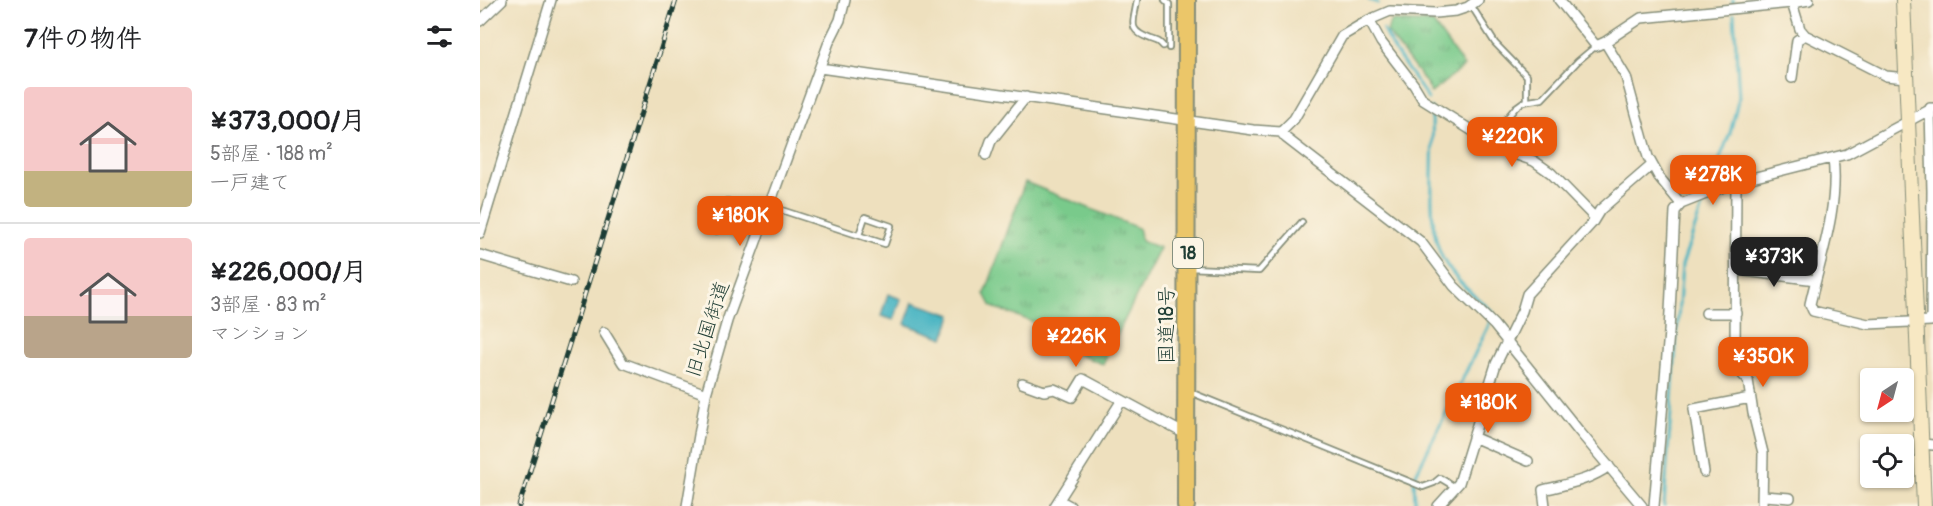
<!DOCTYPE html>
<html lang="ja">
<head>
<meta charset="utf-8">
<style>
	:root { --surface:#fff; --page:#f2f2f2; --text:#202124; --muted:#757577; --line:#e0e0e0; --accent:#ea580c }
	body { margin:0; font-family:Pangolin,"Klee One",sans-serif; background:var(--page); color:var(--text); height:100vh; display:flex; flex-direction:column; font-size:22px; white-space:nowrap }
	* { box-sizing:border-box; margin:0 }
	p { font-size:20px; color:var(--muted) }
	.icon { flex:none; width:33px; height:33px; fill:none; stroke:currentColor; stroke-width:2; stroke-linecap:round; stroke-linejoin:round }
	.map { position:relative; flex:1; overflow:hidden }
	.side { display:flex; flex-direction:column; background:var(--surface); width:480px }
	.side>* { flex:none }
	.needle { width:39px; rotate:216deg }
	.buttons { position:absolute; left:1380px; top:368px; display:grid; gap:12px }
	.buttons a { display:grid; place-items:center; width:54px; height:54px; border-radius:6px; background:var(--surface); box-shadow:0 2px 4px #0004; font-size:30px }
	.price { position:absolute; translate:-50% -51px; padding:0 14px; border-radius:12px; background:var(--accent); color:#fff; font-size:20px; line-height:39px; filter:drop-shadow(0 2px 3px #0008) }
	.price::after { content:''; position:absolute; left:50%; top:36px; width:18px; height:14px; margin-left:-9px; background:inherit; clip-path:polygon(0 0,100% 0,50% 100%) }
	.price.current { background:#222; color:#fff }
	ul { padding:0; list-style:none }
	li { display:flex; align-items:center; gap:18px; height:150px; padding:0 24px }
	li+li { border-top:2px solid var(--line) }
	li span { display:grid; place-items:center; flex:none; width:168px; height:120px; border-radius:6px; color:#555 }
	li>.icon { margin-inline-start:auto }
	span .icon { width:72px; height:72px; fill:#fffc; stroke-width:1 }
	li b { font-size:26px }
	h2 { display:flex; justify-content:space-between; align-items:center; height:72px; padding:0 24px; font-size:26px }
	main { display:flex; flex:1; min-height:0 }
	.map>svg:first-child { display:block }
	.park { fill:url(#park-tufts); stroke:#4c8460; stroke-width:1.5 }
	.water { fill:#47b4c2; stroke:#33787b; stroke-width:1.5 }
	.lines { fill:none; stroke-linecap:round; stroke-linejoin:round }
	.stream { stroke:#47b4c2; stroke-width:3 }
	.lane-casing { stroke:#868e79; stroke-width:8 }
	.street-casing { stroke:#868e79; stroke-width:12 }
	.secondary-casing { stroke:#868e79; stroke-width:16 }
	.highway-casing { stroke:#868e79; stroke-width:20 }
	.lane { stroke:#fff; stroke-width:4.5 }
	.street { stroke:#fff; stroke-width:9 }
	.secondary { stroke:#f7e8c3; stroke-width:14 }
	.highway { stroke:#ebc669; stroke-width:16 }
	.rail-casing { stroke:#1f3d34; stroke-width:5 }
	.rail { stroke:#fcf5e5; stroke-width:3; stroke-dasharray:9; stroke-linecap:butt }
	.labels { text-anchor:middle; stroke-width:6; stroke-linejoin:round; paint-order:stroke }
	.shield { fill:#fcf5e5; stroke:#617469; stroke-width:1.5 }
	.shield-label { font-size:18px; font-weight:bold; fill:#1f3d34 }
	.street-label { font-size:20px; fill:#1f3d34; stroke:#fcf5e5 }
</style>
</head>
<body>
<main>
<section class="side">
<h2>7件の物件<svg class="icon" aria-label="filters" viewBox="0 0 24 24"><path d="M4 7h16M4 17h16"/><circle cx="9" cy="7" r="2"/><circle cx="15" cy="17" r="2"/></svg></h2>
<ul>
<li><span style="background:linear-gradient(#f6c9c9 70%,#c2b280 0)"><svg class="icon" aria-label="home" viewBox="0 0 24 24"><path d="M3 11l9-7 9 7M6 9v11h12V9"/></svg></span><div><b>¥373,000/月</b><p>5部屋 · 188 m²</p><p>一戸建て</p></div></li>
<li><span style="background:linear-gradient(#f6c9c9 65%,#b9a48a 0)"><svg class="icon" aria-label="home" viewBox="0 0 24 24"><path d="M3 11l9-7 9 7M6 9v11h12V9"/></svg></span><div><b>¥226,000/月</b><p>3部屋 · 83 m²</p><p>マンション</p></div></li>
</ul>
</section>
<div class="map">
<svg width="1453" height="506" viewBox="0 0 1453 506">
	<defs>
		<pattern id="park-tufts" width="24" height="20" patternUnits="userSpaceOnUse" patternTransform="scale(1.5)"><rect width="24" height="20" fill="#79ca8b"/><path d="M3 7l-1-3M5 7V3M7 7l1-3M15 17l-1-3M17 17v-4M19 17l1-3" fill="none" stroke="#63a572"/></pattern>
	</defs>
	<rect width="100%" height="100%" fill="#fcf5e5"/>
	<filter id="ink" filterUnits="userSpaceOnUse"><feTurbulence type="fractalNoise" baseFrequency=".0167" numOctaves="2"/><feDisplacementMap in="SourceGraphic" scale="12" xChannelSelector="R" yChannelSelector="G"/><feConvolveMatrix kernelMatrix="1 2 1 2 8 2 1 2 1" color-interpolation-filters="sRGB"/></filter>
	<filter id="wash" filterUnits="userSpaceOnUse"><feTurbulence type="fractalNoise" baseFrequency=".008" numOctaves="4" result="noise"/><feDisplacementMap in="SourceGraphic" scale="24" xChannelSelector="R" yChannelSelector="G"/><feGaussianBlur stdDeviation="1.35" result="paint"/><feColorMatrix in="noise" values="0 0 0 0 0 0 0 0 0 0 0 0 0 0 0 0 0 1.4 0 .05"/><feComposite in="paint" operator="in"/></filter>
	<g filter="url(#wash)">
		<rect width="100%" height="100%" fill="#eee0be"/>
		<path class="park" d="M915,21L953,23L984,66L951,93L946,83L907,32L910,22Z
			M545,182L658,228L661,241L680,248L623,364L566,342L570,328L512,307L505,294Z"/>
		<path class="water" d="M408,294L421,299L414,320L401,316Z
			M433,302L472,315L464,338L425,324Z"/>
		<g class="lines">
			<path class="stream" d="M889,0L898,3
				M1253,0V3
				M941,18L966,19
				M903,30C915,55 934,76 948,99
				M1231,181L1250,133L1259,97L1254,14
				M935,506L934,478L1008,327L1013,312C995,296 975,281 963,259C943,221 957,152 951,108
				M1184,506L1202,265L1223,204"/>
		</g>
	</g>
	<g filter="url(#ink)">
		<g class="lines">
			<g class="lane-casing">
				<path id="lane" d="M657,0C654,23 646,30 671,39C677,41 679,41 683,46
					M685,0L689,4V48
					M991,5L1015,43L1047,76V101
					M1008,141L1036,107L1043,102L1062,99L1098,61L1116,46
					M289,206L405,244L411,226L385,217L379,235
					M710,268L779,271L822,222
					M710,392L943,487L954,483L960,478L975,487"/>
			</g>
			<g class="street-casing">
				<path id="street" d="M1079,0L1116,46L1125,42L1146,77L1168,157L1179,177L1201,204
					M1312,3L1329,0
					M889,20L901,42L934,85L943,100L1023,150L1054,161L1071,173L1115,218
					M0,21L22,0
					M1125,42L1161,18L1312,3L1320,29L1325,35L1406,76L1426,78
					M340,68L773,130L801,132L806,138L941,242L974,286L1014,325L1099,431L1162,506
					M1312,78L1317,40L1325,35
					M801,132L814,119L862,36L889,20L910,11L955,13L976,11L988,7L998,0
					M506,155L511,141L546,97
					M1353,158C1359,207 1341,256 1330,304L1333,311L1388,324L1451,321L1452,191L1450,108
					M1256,182L1255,353L1258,370L1268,380L1273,413L1283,453L1282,506
					M236,229L247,203L285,217
					M0,233L71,0
					M0,255L91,282
					M1256,270L1336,280
					M1226,313H1256
					M124,332L143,363L226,394
					M542,383L564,391L574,389L592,397L603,379L642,400
					M993,437L1048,461
					M1443,444L1453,445
					M1224,472L1214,409L1270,398
					M1284,496L1310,498
					M579,500L590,506
					M207,506L226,394L247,321L349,42L360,20L365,0
					M575,506L642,400L707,435
					M958,506L979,483L1016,364L1042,311L1047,294L1112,223L1120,210L1172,165
					M1065,506L1063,490C1086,484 1109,481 1129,466
					M1174,506L1189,332L1195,211L1201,204L1256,182L1367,154L1453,108"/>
			</g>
			<g class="secondary-casing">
				<path id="secondary" d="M1423,0L1444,506"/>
			</g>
			<g class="highway-casing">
				<path id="highway" d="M706,506L707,0"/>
			</g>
			<use href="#lane" class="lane"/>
			<use href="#street" class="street"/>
			<use href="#secondary" class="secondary"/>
			<use href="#highway" class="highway"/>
			<g class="rail-casing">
				<path id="rail" d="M39,506L196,0"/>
			</g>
			<use href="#rail" class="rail"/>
		</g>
	</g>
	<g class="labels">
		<rect class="shield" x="693" y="238" width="30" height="30" rx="4.5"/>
		<g class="shield-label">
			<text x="708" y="259">18</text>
		</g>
		<g class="street-label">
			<text transform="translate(686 325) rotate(-90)" y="7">国道18号</text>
			<text transform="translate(227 329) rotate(-72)" y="7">旧北国街道</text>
		</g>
	</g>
</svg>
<div class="buttons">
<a><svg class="needle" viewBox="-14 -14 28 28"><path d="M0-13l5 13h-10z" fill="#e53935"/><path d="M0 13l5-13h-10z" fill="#757577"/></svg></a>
<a><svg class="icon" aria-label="locate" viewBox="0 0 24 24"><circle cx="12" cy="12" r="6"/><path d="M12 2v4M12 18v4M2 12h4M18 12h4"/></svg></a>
</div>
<b class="price" style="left:1032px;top:168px">¥220K</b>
<b class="price" style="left:1233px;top:206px">¥278K</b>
<b class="price" style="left:260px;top:247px">¥180K</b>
<b class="price current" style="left:1294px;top:288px">¥373K</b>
<b class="price" style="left:596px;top:368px">¥226K</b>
<b class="price" style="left:1283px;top:388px">¥350K</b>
<b class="price" style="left:1008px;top:434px">¥180K</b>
</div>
</main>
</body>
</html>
